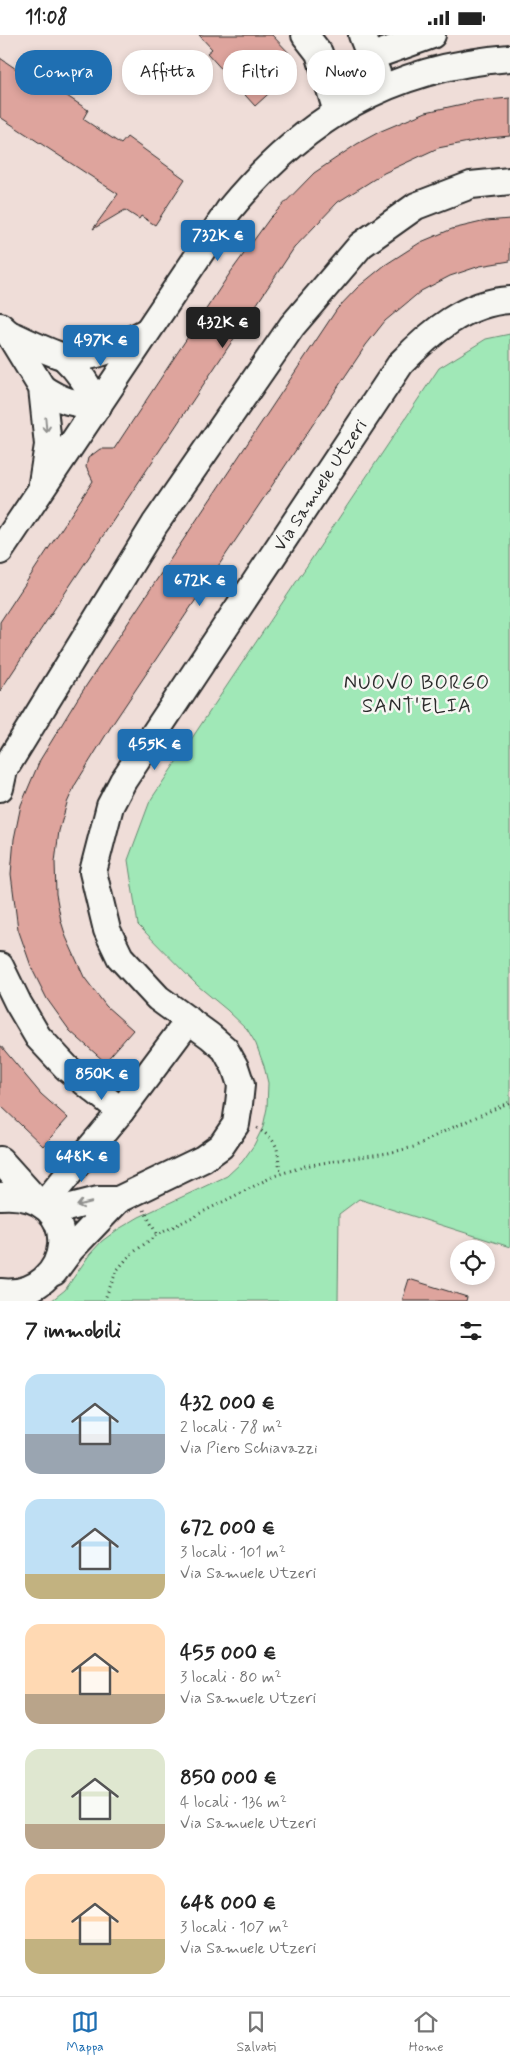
<!DOCTYPE html>
<html lang="it">
<head>
<meta charset="utf-8">
<style>
	:root { --surface:#fff; --page:#f2f2f2; --text:#222; --muted:#767676; --line:#e0e0e0; --accent:#1f6fb2 }
	body { margin:0; font-family:Mynerve,sans-serif; background:var(--page); color:var(--text); height:100vh; display:flex; flex-direction:column; font-size:19px; white-space:nowrap }
	* { box-sizing:border-box; margin:0 }
	p { font-size:16px; color:var(--muted) }
	.icon { flex:none; width:28px; height:28px; fill:none; stroke:currentColor; stroke-width:2; stroke-linecap:round; stroke-linejoin:round }
	.map { position:relative; height:1266px; overflow:hidden }
	.sheet { display:flex; flex-direction:column; background:var(--surface); flex:1 }
	.sheet>* { flex:none }
	.top-card { position:absolute; left:15px; top:15px; width:480px; height:45px; display:flex; gap:10px }
	.tools { position:absolute; left:450px; top:1205px; display:grid; gap:10px }
	.tools a { display:grid; place-items:center; width:45px; height:45px; border-radius:50%; background:var(--surface); box-shadow:0 2px 8px #0003; font-size:25px }
	.price { position:absolute; translate:-50% -42px; padding:0 11px; border-radius:5px; background:var(--accent); color:#fff; font-size:16px; line-height:32px; filter:drop-shadow(0 1px 2px #0008) }
	.price::after { content:''; position:absolute; left:50%; top:30px; width:15px; height:11px; margin-left:-8px; background:inherit; clip-path:polygon(0 0,100% 0,50% 100%) }
	.price.active { background:#222; color:#fff }
	ul { padding:0; list-style:none }
	li { display:flex; align-items:center; gap:15px; height:125px; padding:0 25px }
	li span { display:grid; place-items:center; flex:none; width:140px; height:100px; border-radius:15px; color:#555 }
	li>.icon { margin-inline-start:auto }
	span .icon { width:60px; height:60px; fill:#fffc; stroke-width:1 }
	li b { font-size:21px }
	h2 { display:flex; justify-content:space-between; align-items:center; height:60px; padding:0 25px; font-size:21px }
	.tag { padding:0 18px; border-radius:20px; background:var(--surface); box-shadow:0 2px 8px #0003; font-size:18px; line-height:45px }
	.tag.active { background:var(--accent); color:#fff }
	.status { display:flex; justify-content:space-between; align-items:center; height:35px; padding:0 25px; background:var(--surface); direction:ltr }
	.status svg { height:14px; fill:currentColor }
	.tab-bar { display:flex; justify-content:space-around; align-items:center; height:70px; border-top:1px solid var(--line); background:var(--surface); font-size:14px; color:var(--muted) }
	.tab-bar a { display:grid; justify-items:center; gap:2px }
	.tab-bar .active { color:var(--accent) }
	.map>svg:first-child { display:block }
	.green { fill:#a0e8b7; stroke:#668a71 }
	.building { fill:#dea49d; stroke:#2b2b2b }
	.lines { fill:none; stroke-linecap:round; stroke-linejoin:round }
	.minor-casing { stroke:#2b2b2b; stroke-width:30 }
	.path { stroke:#2b2b2b; stroke-width:3; stroke-dasharray:1 4; stroke-linecap:butt }
	.minor { stroke:#f6f6f2; stroke-width:26 }
	.oneway { stroke:#90908e }
	.labels { text-anchor:middle; stroke-width:5; stroke-linejoin:round; paint-order:stroke }
	.street-label { font-size:18px; fill:#2b2b2b; stroke:#f6f6f2 }
	.quarter-label { font-size:20px; letter-spacing:1px; fill:#2b2b2b; stroke:#f6f6f2 }
</style>
</head>
<body>
<div class="status"><b>11:08</b><svg viewBox="0 0 49 12"><path d="M0 12V9h3v3zM5 12V6h3v6zM10 12V3h3v9zM15 12V0h3v12zM26 1h20v11H26zM47 4h2v5h-2z"/></svg></div>
<div class="map">
<svg width="510" height="1266" viewBox="0 0 510 1266">
	<rect width="100%" height="100%" fill="#efddd8"/>
	<filter id="ink" filterUnits="userSpaceOnUse"><feTurbulence type="fractalNoise" baseFrequency=".02" numOctaves="2"/><feDisplacementMap in="SourceGraphic" scale="10" xChannelSelector="R" yChannelSelector="G"/><feConvolveMatrix kernelMatrix="1 2 1 2 8 2 1 2 1" color-interpolation-filters="sRGB"/></filter>
	<g filter="url(#ink)">
		<path class="green" d="M510,299V1212L359,1164L339,1179L338,1266H51L65,1255L90,1219L102,1206L117,1195L139,1182L227,1141L242,1127L254,1110L263,1092L267,1073L268,1048L264,1031L256,1009L247,994L227,975L198,951L138,890L128,825L150,766L439,333L486,304Z"/>
		<path class="building" d="M199,0H272L290,19L288,21L298,32L255,71L207,18L212,14Z
			M0,23L25,40L28,35L88,75L83,84L121,109L127,102L185,144L155,190L141,181L139,184L125,175L93,194L118,159L0,82Z
			M510,63V101L489,103L438,113L384,138L338,167L294,213L0,656V587L93,446L86,432L88,423L100,414H114L230,238L270,183L314,138L357,109L381,96L426,77L476,66Z
			M510,184V226L480,231L450,241L421,256L385,286L366,310L112,690L75,750L67,768L59,796L55,827L56,859L61,886L66,902L84,942L106,971L133,995L105,1027L70,996L47,964L32,934L18,894L11,839L14,804L21,770L40,725L78,663L337,274L358,252L385,230L421,207L452,194L486,186Z
			M0,1010L41,1059L68,1083L43,1111L0,1070Z
			M409,1244L467,1262L466,1266H402Z"/>
		<g class="lines">
			<g class="minor-casing">
				<g id="minor">
					<path d="M305,0L319,18L337,77"/>
					<path d="M362,0L377,38"/>
					<path d="M370,22L432,0"/>
					<path d="M0,291L9,299L42,353L48,410L42,448"/>
					<path d="M9,299C22,304 53,320 66,322C93,326 122,309 146,297"/>
					<path d="M64,322C80,337 89,352 98,371"/>
					<path d="M42,353C63,367 72,368 98,371"/>
					<path d="M0,516L229,175C305,83 390,32 510,23"/>
					<path d="M0,753L4,735L155,489L292,291L361,210L416,171L471,150L510,146"/>
					<path d="M0,931L18,968L38,1002L67,1033L121,1076"/>
					<path d="M0,1125L36,1165"/>
					<path d="M0,1161C89,1154 74,1266 0,1257"/>
					<path d="M43,1170L121,1076L189,985"/>
					<path d="M51,1177L98,1165H118"/>
					<path id="s1" d="M54,1237L71,1214L118,1165L203,1124L221,1111L236,1089L239,1069L241,1050L235,1032L225,1014L210,1001L158,963L120,922L107,895L93,837L110,771L123,746L401,328C430,298 466,267 510,265"/>
				</g>
			</g>
			<path class="path" d="M257,1093C281,1108 277,1114 280,1139
				M144,1175L157,1200
				M104,1266L117,1235L130,1220L155,1201L274,1141L305,1131L345,1124L388,1118L414,1112L447,1095L510,1067"/>
			<use href="#minor" class="minor"/>
		</g>
		<defs><path id="oneway-shaft" d="M-6 0H5M1.5-3L5.5 0L1.5 3" fill="none" stroke-width="1.6" stroke-linecap="round" stroke-linejoin="round" transform="scale(1.25)"/></defs>
		<g class="oneway">
			<use href="#oneway-shaft" transform="translate(46 390) rotate(85)"/>
			<use href="#oneway-shaft" transform="translate(84 1169) rotate(166)"/>
		</g>
	</g>
	<g class="labels">
		<g class="street-label">
			<text dy="6" stroke="none"><textPath href="#s1" startOffset="1000">Via Samuele Utzeri</textPath></text>
		</g>
		<g class="quarter-label">
			<text x="417" y="654">NUOVO BORGO<tspan x="417" dy="23">SANT'ELIA</tspan></text>
		</g>
	</g>
</svg>
<div class="tools">
<a><svg class="icon" aria-label="locate" viewBox="0 0 24 24"><circle cx="12" cy="12" r="6"/><path d="M12 2v4M12 18v4M2 12h4M18 12h4"/></svg></a>
</div>
<b class="price" style="left:218px;top:227px">732K €</b>
<b class="price active" style="left:223px;top:314px">432K €</b>
<b class="price" style="left:101px;top:332px">497K €</b>
<b class="price" style="left:200px;top:572px">672K €</b>
<b class="price" style="left:155px;top:736px">455K €</b>
<b class="price" style="left:102px;top:1066px">850K €</b>
<b class="price" style="left:82px;top:1148px">648K €</b>
<div class="top-card">
<a class="tag active">Compra</a>
<a class="tag">Affitta</a>
<a class="tag">Filtri</a>
<a class="tag">Nuovo</a>
</div>
</div>
<section class="sheet">
<h2>7 immobili<svg class="icon" aria-label="filters" viewBox="0 0 24 24"><path d="M4 7h16M4 17h16"/><circle cx="9" cy="7" r="2"/><circle cx="15" cy="17" r="2"/></svg></h2>
<ul>
<li><span style="background:linear-gradient(#bfe0f5 60%,#9aa5b1 0)"><svg class="icon" aria-label="home" viewBox="0 0 24 24"><path d="M3 11l9-7 9 7M6 9v11h12V9"/></svg></span><div><b>432 000 €</b><p>2 locali · 78 m²</p><p>Via Piero Schiavazzi</p></div></li>
<li><span style="background:linear-gradient(#bfe0f5 75%,#c2b280 0)"><svg class="icon" aria-label="home" viewBox="0 0 24 24"><path d="M3 11l9-7 9 7M6 9v11h12V9"/></svg></span><div><b>672 000 €</b><p>3 locali · 101 m²</p><p>Via Samuele Utzeri</p></div></li>
<li><span style="background:linear-gradient(#ffd9b3 70%,#b9a48a 0)"><svg class="icon" aria-label="home" viewBox="0 0 24 24"><path d="M3 11l9-7 9 7M6 9v11h12V9"/></svg></span><div><b>455 000 €</b><p>3 locali · 80 m²</p><p>Via Samuele Utzeri</p></div></li>
<li><span style="background:linear-gradient(#dfe7d0 75%,#b9a48a 0)"><svg class="icon" aria-label="home" viewBox="0 0 24 24"><path d="M3 11l9-7 9 7M6 9v11h12V9"/></svg></span><div><b>850 000 €</b><p>4 locali · 136 m²</p><p>Via Samuele Utzeri</p></div></li>
<li><span style="background:linear-gradient(#ffd9b3 65%,#c2b280 0)"><svg class="icon" aria-label="home" viewBox="0 0 24 24"><path d="M3 11l9-7 9 7M6 9v11h12V9"/></svg></span><div><b>648 000 €</b><p>3 locali · 107 m²</p><p>Via Samuele Utzeri</p></div></li>
</ul>
</section>
<nav class="tab-bar">
<a class="active"><svg class="icon" aria-label="map" viewBox="0 0 24 24"><path d="M3 6l6-2 6 2 6-2v14l-6 2-6-2-6 2zM9 4v14M15 6v14"/></svg>Mappa</a>
<a><svg class="icon" aria-label="saved" viewBox="0 0 24 24"><path d="M7 4h10v16l-5-4-5 4z"/></svg>Salvati</a>
<a><svg class="icon" aria-label="home" viewBox="0 0 24 24"><path d="M3 11l9-7 9 7M6 9v11h12V9"/></svg>Home</a>
</nav>
</body>
</html>
